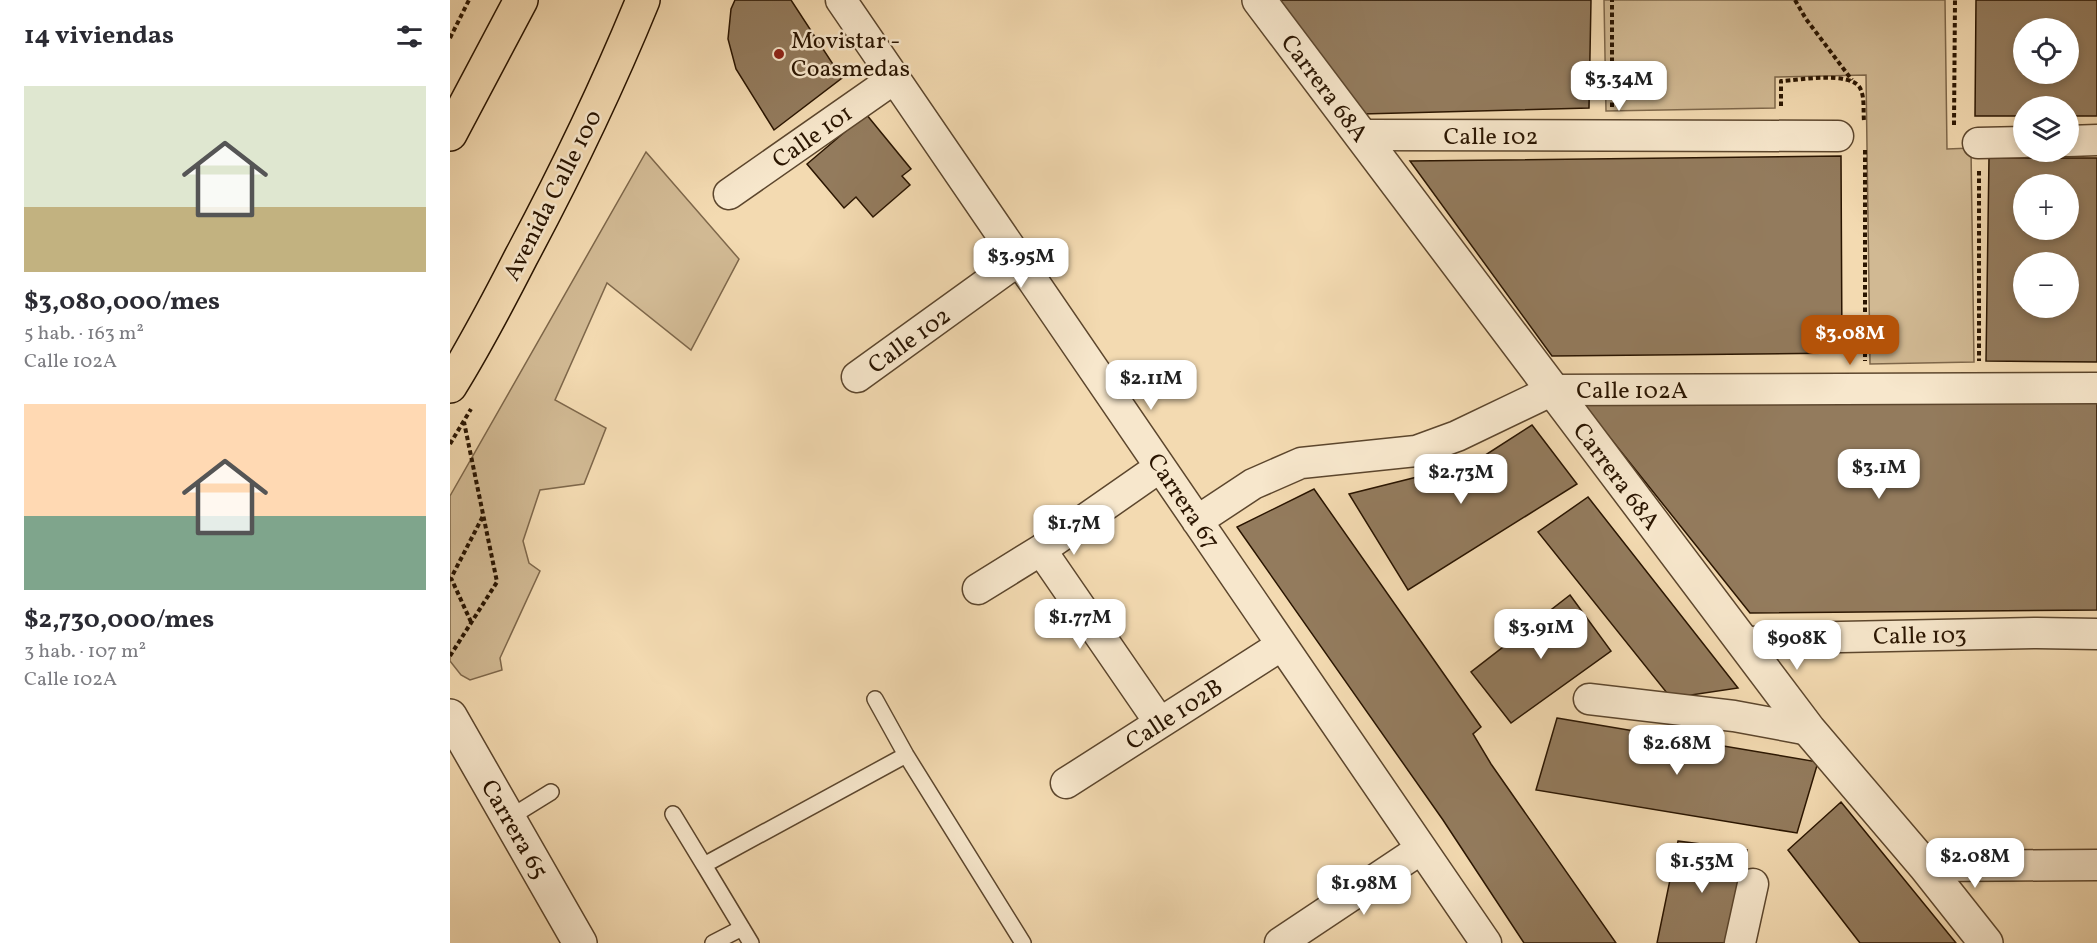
<!DOCTYPE html>
<html lang="es">
<head>
<meta charset="utf-8">
<style>
	:root { --surface:#fff; --page:#f7f7f7; --text:#2b2b33; --muted:#7c7c81; --accent:#b45309 }
	body { margin:0; font-family:Vollkorn,serif; background:var(--page); color:var(--text); height:100vh; display:flex; flex-direction:column; font-size:22px; white-space:nowrap }
	* { box-sizing:border-box; margin:0 }
	p { font-size:20px; color:var(--muted) }
	.icon { flex:none; width:33px; height:33px; fill:none; stroke:currentColor; stroke-width:2; stroke-linecap:round; stroke-linejoin:round }
	.map { position:relative; flex:1; overflow:hidden }
	.details { display:flex; flex-direction:column; background:var(--surface); width:450px }
	.details>* { flex:none }
	.fabs { position:absolute; left:1563px; top:18px; display:grid; gap:12px }
	.fabs a { display:grid; place-items:center; width:66px; height:66px; border-radius:50%; background:var(--surface); box-shadow:0 3px 9px #0003; font-size:30px }
	.price { position:absolute; translate:-50% -51px; padding:0 14px; border-radius:12px; background:#fff; color:#222; font-size:20px; line-height:39px; filter:drop-shadow(0 2px 3px #0008) }
	.price::after { content:''; position:absolute; left:50%; top:36px; width:18px; height:14px; margin-left:-9px; background:inherit; clip-path:polygon(0 0,100% 0,50% 100%) }
	.price.on { background:var(--accent); color:#fff }
	ul { padding:0; list-style:none }
	li { display:grid; align-content:center; gap:12px; height:318px; padding:0 24px }
	li span { display:grid; place-items:center; height:186px; border-radius:0px; color:#555 }
	li>.icon { margin-inline-start:auto }
	span .icon { width:108px; height:108px; fill:#fffc; stroke-width:1 }
	li b { font-size:26px }
	h2 { display:flex; justify-content:space-between; align-items:center; height:72px; padding:0 24px; font-size:26px }
	main { display:flex; flex:1; min-height:0 }
	.map>svg:first-child { display:block }
	.green { fill:#d1b993; stroke:#7e674a; stroke-width:1.5 }
	.building { fill:#937b5d; stroke:#2a1501; stroke-width:1.5; fill-rule:evenodd }
	.lines { fill:none; stroke-linecap:round; stroke-linejoin:round }
	.service-casing { stroke:#5c462d; stroke-width:18 }
	.minor-casing { stroke:#5c462d; stroke-width:33 }
	.tertiary-casing { stroke:#5c462d; stroke-width:36 }
	.primary-casing { stroke:#2a1501; stroke-width:36 }
	.path { stroke:#2a1501; stroke-width:4; stroke-dasharray:4.5 3; stroke-linecap:butt }
	.service { stroke:#f7e7cc; stroke-width:15 }
	.minor { stroke:#f7e7cc; stroke-width:30 }
	.tertiary { stroke:#f7e7cc; stroke-width:33 }
	.primary { stroke:#f3dab1; stroke-width:33 }
	.poi-dot { fill:#8f2418; stroke:#f7e7cc; stroke-width:2 }
	.labels { text-anchor:middle; stroke-width:5; stroke-linejoin:round; paint-order:stroke }
	.poi-label { font-size:24px; fill:#2a1501; stroke:#f7e7cc; text-anchor:start }
	.street-label { font-size:24px; fill:#2a1501; stroke:#f7e7cc }
</style>
</head>
<body>
<main>
<section class="details">
<h2>14 viviendas<svg class="icon" aria-label="filters" viewBox="0 0 24 24"><path d="M4 7h16M4 17h16"/><circle cx="9" cy="7" r="2"/><circle cx="15" cy="17" r="2"/></svg></h2>
<ul>
<li><span style="background:linear-gradient(#dfe7d0 65%,#c2b280 0)"><svg class="icon" aria-label="home" viewBox="0 0 24 24"><path d="M3 11l9-7 9 7M6 9v11h12V9"/></svg></span><div><b>$3,080,000/mes</b><p>5 hab. · 163 m²</p><p>Calle 102A</p></div></li>
<li><span style="background:linear-gradient(#ffd9b3 60%,#7fa58c 0)"><svg class="icon" aria-label="home" viewBox="0 0 24 24"><path d="M3 11l9-7 9 7M6 9v11h12V9"/></svg></span><div><b>$2,730,000/mes</b><p>3 hab. · 107 m²</p><p>Calle 102A</p></div></li>
</ul>
</section>
<div class="map">
<svg width="1647" height="943" viewBox="0 0 1647 943">
	<rect width="100%" height="100%" fill="#f3dab1"/>
	<filter id="stains"><feTurbulence type="fractalNoise" baseFrequency=".00333" numOctaves="4"/><feColorMatrix values="0 0 0 0 .2 0 0 0 0 .09 0 0 0 0 .02 0 0 0 .5 -.17"/></filter>
	<radialGradient id="worn" r=".72"><stop offset=".6" stop-color="#630" stop-opacity="0"/><stop offset="1" stop-color="#630" stop-opacity=".3"/></radialGradient>
	<path class="green" d="M1154,0H1495L1497,149L1521,148L1524,362L1420,364L1416,75L1325,77V108L1156,111Z
		M196,152L289,259L241,350L157,283L105,400L156,428L134,484L90,490L73,541L79,563L90,571L50,658L52,670L20,680L11,675L0,661V496Z"/>
	<path class="building" d="M285,0H341L392,78L324,130L286,69L278,39L281,9Z
		M828,0H1141L1139,108L912,114Z
		M1526,0H1647V116H1618V106H1574V116H1525ZM1574,28H1618V74H1574Z
		M416,114L461,169L452,176L460,185L423,217L406,197L394,208L357,164Z
		M1391,156L1392,353L1102,356L960,161Z
		M1539,158H1647V362L1536,361ZM1574,184H1618V230H1574ZM1574,262H1618V308H1574Z
		M1647,400V610L1300,613L1133,404Z
		M1082,425L1127,484L958,590L899,494L1023,463Z
		M864,489L1031,727L1023,734L1041,764L1166,943H1074L993,820L787,527Z
		M1138,497L1288,688L1221,698L1088,532Z
		M1120,595L1161,651L1061,723L1021,672Z
		M1107,718L1368,762L1347,833L1086,790Z
		M1391,802L1506,943H1410L1338,850Z
		M1228,841L1297,850L1278,943H1207Z"/>
	<g class="lines">
		<g class="service-casing">
			<path id="service" d="M425,699L456,755L573,943
				M223,814L254,865
				M59,818L101,792
				M263,943L292,928
				M301,943L254,865L456,755"/>
		</g>
		<g class="minor-casing">
			<path id="minor" d="M391,0L1036,943
				M910,135L1388,136
				M1618,141L1647,140
				M1528,143L1574,142
				M279,194L445,78
				M407,377L569,260
				M747,521L803,484L851,463L966,451L1007,436L1103,390L1647,388
				M591,550L710,723
				M528,589L591,550L710,467
				M1293,643L1343,638L1587,633L1647,634
				M1139,699L1284,716L1359,730
				M616,783L832,645
				M1475,866L1647,865
				M830,943L971,849
				M1290,943L1303,884"/>
		</g>
		<g class="tertiary-casing">
			<path id="tertiary" d="M809,0L1359,730L1475,866L1536,943
				M0,716L130,943"/>
		</g>
		<g class="primary-casing">
			<path id="primary" d="M0,134L71,0
				M0,386C26,344 49,300 71,257C116,173 157,88 193,0"/>
		</g>
		<path class="path" d="M1345,0L1356,19L1402,80
			M0,38L19,0
			M1331,106V81C1349,80 1401,71 1410,88C1415,97 1413,111 1414,121
			M1162,107V0
			M1504,125L1505,0
			M1415,150V361
			M1529,171V361
			M0,444L21,409
			M21,622L1,578L33,516
			M0,656L47,582L14,422"/>
		<use href="#service" class="service"/>
		<use href="#minor" class="minor"/>
		<use href="#tertiary" class="tertiary"/>
		<use href="#primary" class="primary"/>
	</g>
	<circle class="poi-dot" cx="329" cy="54" r="6"/>
	<g class="labels">
		<g class="poi-label">
			<text x="341" y="48">Movistar -<tspan x="341" dy="28">Coasmedas</tspan></text>
		</g>
		<g class="street-label">
			<text transform="translate(875 88) rotate(53)" y="8">Carrera 68A</text>
			<text transform="translate(362 136) rotate(-35)" y="8">Calle 101</text>
			<text x="1041" y="144">Calle 102</text>
			<text transform="translate(102 195) rotate(-63)" y="8">Avenida Calle 100</text>
			<text transform="translate(459 340) rotate(-36)" y="8">Calle 102</text>
			<text x="1182" y="398">Calle 102A</text>
			<text transform="translate(1167 476) rotate(53)" y="8">Carrera 68A</text>
			<text transform="translate(734 501) rotate(56)" y="8">Carrera 67</text>
			<text transform="translate(1470 635) rotate(-1)" y="8">Calle 103</text>
			<text transform="translate(724 714) rotate(-33)" y="8">Calle 102B</text>
			<text transform="translate(65 829) rotate(60)" y="8">Carrera 65</text>
		</g>
	</g>
	<rect width="100%" height="100%" filter="url(#stains)"/>
	<rect width="100%" height="100%" fill="url(#worn)"/>
</svg>
<div class="fabs">
<a><svg class="icon" aria-label="locate" viewBox="0 0 24 24"><circle cx="12" cy="12" r="6"/><path d="M12 2v4M12 18v4M2 12h4M18 12h4"/></svg></a>
<a><svg class="icon" aria-label="layers" viewBox="0 0 24 24"><path d="M12 4l9 5-9 5-9-5zM3 14l9 5 9-5"/></svg></a>
<a>+</a>
<a>−</a>
</div>
<b class="price" style="left:1169px;top:112px">$3.34M</b>
<b class="price" style="left:571px;top:289px">$3.95M</b>
<b class="price on" style="left:1400px;top:366px">$3.08M</b>
<b class="price" style="left:701px;top:411px">$2.11M</b>
<b class="price" style="left:1429px;top:500px">$3.1M</b>
<b class="price" style="left:1011px;top:505px">$2.73M</b>
<b class="price" style="left:624px;top:556px">$1.7M</b>
<b class="price" style="left:630px;top:650px">$1.77M</b>
<b class="price" style="left:1091px;top:660px">$3.91M</b>
<b class="price" style="left:1347px;top:671px">$908K</b>
<b class="price" style="left:1227px;top:776px">$2.68M</b>
<b class="price" style="left:1525px;top:889px">$2.08M</b>
<b class="price" style="left:1252px;top:894px">$1.53M</b>
<b class="price" style="left:914px;top:916px">$1.98M</b>
</div>
</main>
</body>
</html>
